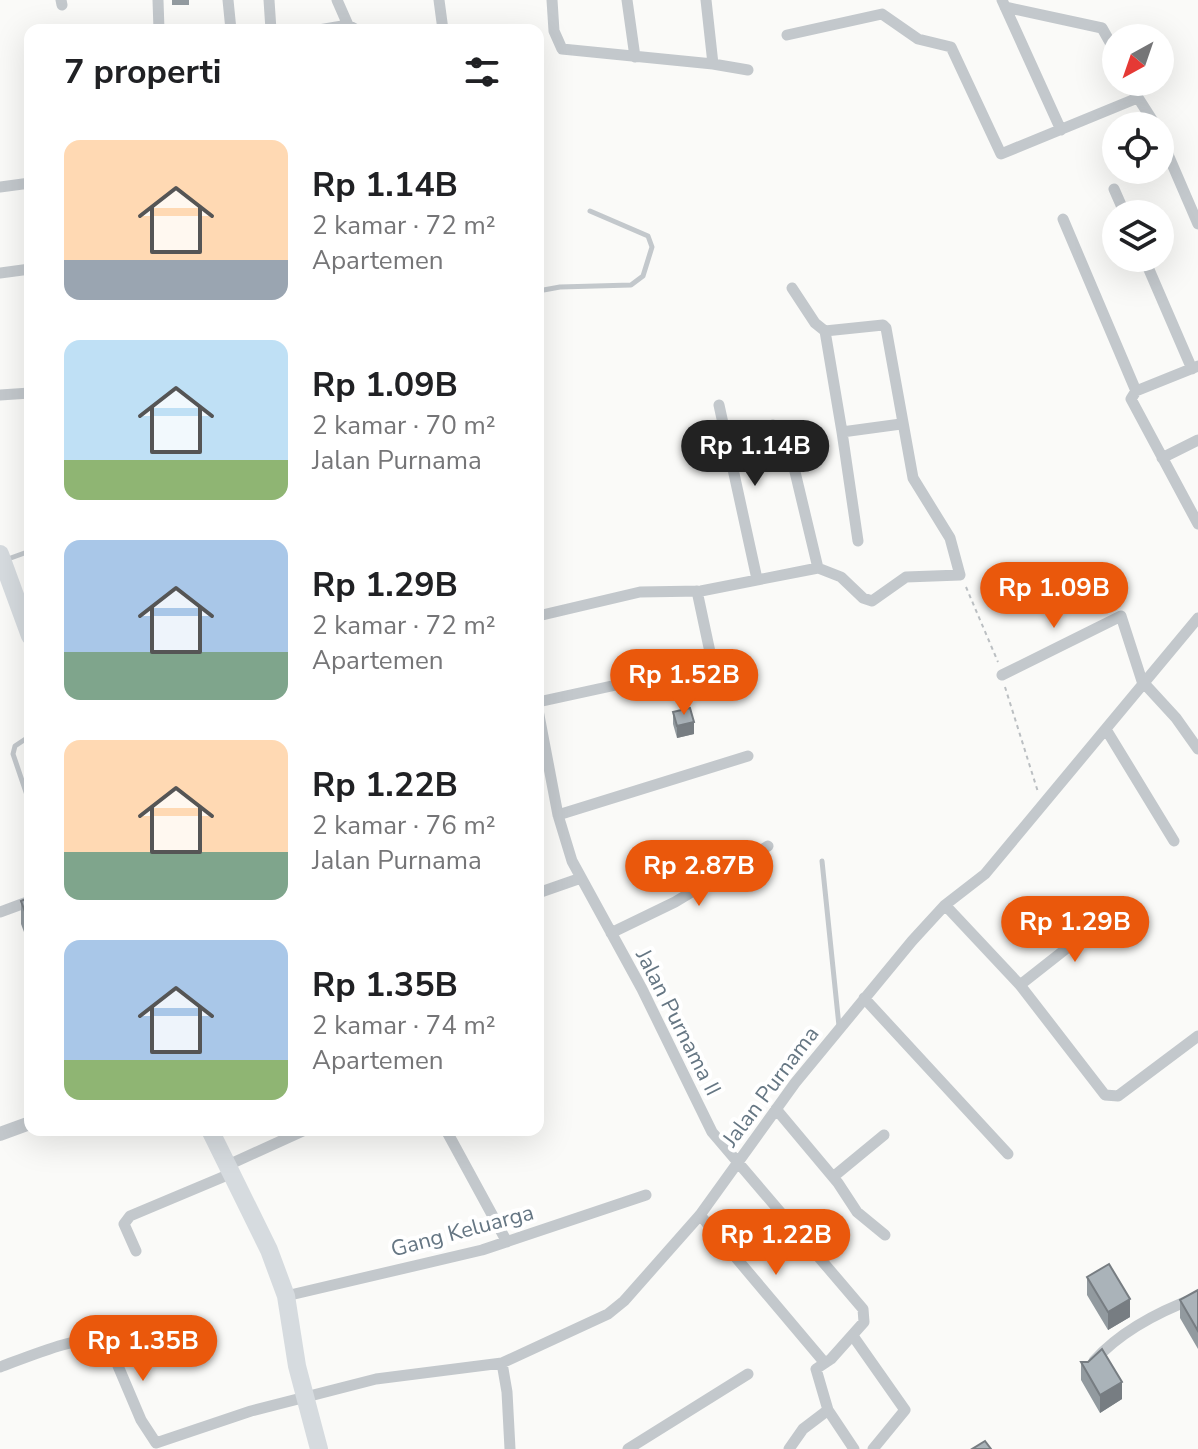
<!DOCTYPE html>
<html lang="id">
<head>
<meta charset="utf-8">
<style>
	:root { --surface:#fff; --page:#f2f2f2; --text:#202124; --muted:#757577; --accent:#ea580c }
	body { margin:0; font-family:"Nunito Sans",sans-serif; background:var(--page); color:var(--text); height:100vh; display:flex; flex-direction:column; font-size:30px; white-space:nowrap }
	* { box-sizing:border-box; margin:0 }
	p { font-size:26px; color:var(--muted) }
	.icon { flex:none; width:44px; height:44px; fill:none; stroke:currentColor; stroke-width:2; stroke-linecap:round; stroke-linejoin:round }
	.map { position:relative; flex:1; overflow:hidden }
	.side { position:absolute; left:24px; top:24px; width:520px; height:1112px; display:flex; flex-direction:column; background:var(--surface); border-radius:16px; box-shadow:0 8px 32px #0002 }
	.side>* { flex:none }
	.needle { width:52px; rotate:220deg }
	.controls { position:absolute; left:1102px; top:24px; display:grid; gap:16px }
	.controls a { display:grid; place-items:center; width:72px; height:72px; border-radius:50%; background:var(--surface); box-shadow:0 8px 32px #0002; font-size:40px }
	.price { position:absolute; translate:-50% -68px; padding:0 18px; border-radius:28px; background:var(--accent); color:#fff; font-size:26px; line-height:52px; filter:drop-shadow(0 2px 4px #0008) }
	.price::after { content:''; position:absolute; left:50%; top:48px; width:24px; height:18px; margin-left:-12px; background:inherit; clip-path:polygon(0 0,100% 0,50% 100%) }
	.price.on { background:#222; color:#fff }
	ul { padding:0; list-style:none }
	li { display:flex; align-items:center; gap:24px; height:200px; padding:0 40px }
	li span { display:grid; place-items:center; flex:none; width:224px; height:160px; border-radius:16px; color:#555 }
	li>.icon { margin-inline-start:auto }
	span .icon { width:96px; height:96px; fill:#fffc; stroke-width:1 }
	li b { font-size:34px }
	h2 { display:flex; justify-content:space-between; align-items:center; height:96px; padding:0 40px; font-size:34px }
	.map>svg:first-child { display:block }
	.lines { fill:none; stroke-linecap:round; stroke-linejoin:round }
	.path { stroke:#bbbfc2; stroke-width:2; stroke-dasharray:4 4; stroke-linecap:butt }
	.service { stroke:#c3c8cc; stroke-width:5 }
	.minor { stroke:#c3c8cc; stroke-width:11 }
	.tertiary { stroke:#c3c8cc; stroke-width:14 }
	.trunk { stroke:#d6dbdf; stroke-width:18 }
	.wall { fill:#929a9f }
	.shaded-wall { fill:#777d82 }
	.building { fill:#aab3b9; stroke:#777d82; stroke-width:2 }
	.labels { text-anchor:middle; stroke-width:8; stroke-linejoin:round; paint-order:stroke }
	.street-label { font-size:22px; fill:#657683; stroke:#fff }
</style>
</head>
<body>
<div class="map">
<svg width="1198" height="1449" viewBox="0 0 1198 1449">
	<rect width="100%" height="100%" fill="#fafaf8"/>
	<g class="lines">
		<path class="path" d="M966,587L998,662
			M1005,687L1038,792"/>
		<path class="service" d="M538,291L560,287L631,285L643,276L652,247L648,236L590,211
			M8,559L30,551
			M30,736L15,746L13,754L30,804
			M822,861L839,1026"/>
		<path class="minor" d="M61,0L62,5
			M158,0L159,30
			M228,0L231,30
			M269,0L271,30
			M337,0L348,25L357,30
			M439,0L443,30
			M552,0L554,31L562,49L713,64L706,0
			M627,0L635,57
			M1002,0L1061,130
			M1005,7L1102,28L1116,53
			M319,30L348,25
			M787,35L882,14L918,39L951,47L1001,154L1135,99
			M713,64L748,70
			M1128,82L1156,126
			M1160,136L1198,224
			M0,187L30,183
			M1114,189L1125,214
			M1063,219L1136,391
			M1144,258L1192,369
			M0,273L30,269
			M792,288L815,323L825,331L883,325L886,328L913,478L950,538L960,575L906,577L872,601L863,598L841,577L818,568
			M825,331L842,432
			M1198,366L1136,391L1131,399L1198,524
			M0,395L30,393
			M719,405L757,579
			M1162,458L1198,440
			M858,541L842,432L901,424
			M697,591L717,685
			M538,616L640,592L701,591L818,568L785,430L773,425L727,438
			M1002,675L1121,616L1142,681L1176,718L1198,749
			M538,702L713,664
			M538,710L558,815L572,861L642,989L712,1132L863,1309L864,1322L831,1359L816,1369L828,1410L803,1429L789,1449
			M1107,731L1174,841
			M558,815L748,756
			M538,893L581,878
			M945,905L1020,985L1105,1095L1118,1096L1198,1036
			M0,912L30,901
			M611,933L675,902L768,846
			M1020,985L1109,915
			M864,998L1008,1154
			M776,1109L838,1183L857,1212L885,1235
			M446,1130L507,1242
			M226,1166L305,1130
			M833,1177L884,1135
			M700,1215L824,1362
			M136,1251L124,1224L130,1216L230,1174
			M286,1296L482,1250L646,1195
			M853,1336L905,1410L873,1449
			M1094,1361C1121,1331 1160,1311 1198,1297
			M502,1363L507,1392L510,1449
			M0,1367C25,1358 83,1333 107,1340L141,1420L156,1443L251,1411L376,1379L502,1363L608,1314L624,1301L700,1215L795,1083L912,941L945,905L985,874L1198,618
			M828,1410L854,1449
			M628,1449L748,1374"/>
		<path class="tertiary" d="M0,1134L30,1123"/>
		<path class="trunk" d="M0,554L30,636
			M210,1130L269,1250L286,1296L297,1366L319,1449"/>
	</g>
	<path class="wall" d="M172,0H189V5H172Z
		M673,712L694,734L677,738L673,724Z
		M30,897V948L21,924V901Z
		M1087,1277L1130,1317L1108,1330L1087,1295Z
		M1198,1290V1349L1180,1318V1300Z
		M1081,1362L1122,1399L1100,1413L1081,1380Z"/>
	<path class="shaded-wall" d="M694,722V734L677,738V726Z
		M1130,1299V1317L1108,1330V1312Z
		M1122,1382V1399L1100,1413V1395Z"/>
	<path class="building" d="M690,708L694,722L677,726L673,712Z
		M30,897V925L21,901Z
		M1109,1264L1130,1299L1108,1312L1087,1277Z
		M1198,1290V1331L1180,1300Z
		M1102,1349L1122,1382L1100,1395L1081,1362H1088Z
		M985,1441L991,1449H972Z"/>
	<g class="labels">
		<g class="street-label">
			<text transform="translate(679 1022) rotate(63)" y="8">Jalan Purnama II</text>
			<text transform="translate(770 1086) rotate(-53)" y="8">Jalan Purnama</text>
			<text transform="translate(462 1230) rotate(-15)" y="8">Gang Keluarga</text>
		</g>
	</g>
</svg>
<div class="controls">
<a><svg class="needle" viewBox="-14 -14 28 28"><path d="M0-13l5 13h-10z" fill="#e53935"/><path d="M0 13l5-13h-10z" fill="#757577"/></svg></a>
<a><svg class="icon" aria-label="locate" viewBox="0 0 24 24"><circle cx="12" cy="12" r="6"/><path d="M12 2v4M12 18v4M2 12h4M18 12h4"/></svg></a>
<a><svg class="icon" aria-label="layers" viewBox="0 0 24 24"><path d="M12 4l9 5-9 5-9-5zM3 14l9 5 9-5"/></svg></a>
</div>
<b class="price on" style="left:755px;top:488px">Rp 1.14B</b>
<b class="price" style="left:1054px;top:630px">Rp 1.09B</b>
<b class="price" style="left:684px;top:717px">Rp 1.52B</b>
<b class="price" style="left:699px;top:908px">Rp 2.87B</b>
<b class="price" style="left:1075px;top:964px">Rp 1.29B</b>
<b class="price" style="left:776px;top:1277px">Rp 1.22B</b>
<b class="price" style="left:143px;top:1383px">Rp 1.35B</b>
<section class="side">
<h2>7 properti<svg class="icon" aria-label="filters" viewBox="0 0 24 24"><path d="M4 7h16M4 17h16"/><circle cx="9" cy="7" r="2"/><circle cx="15" cy="17" r="2"/></svg></h2>
<ul>
<li><span style="background:linear-gradient(#ffd9b3 75%,#9aa5b1 0)"><svg class="icon" aria-label="home" viewBox="0 0 24 24"><path d="M3 11l9-7 9 7M6 9v11h12V9"/></svg></span><div><b>Rp 1.14B</b><p>2 kamar · 72 m²</p><p>Apartemen</p></div></li>
<li><span style="background:linear-gradient(#bfe0f5 75%,#8fb573 0)"><svg class="icon" aria-label="home" viewBox="0 0 24 24"><path d="M3 11l9-7 9 7M6 9v11h12V9"/></svg></span><div><b>Rp 1.09B</b><p>2 kamar · 70 m²</p><p>Jalan Purnama</p></div></li>
<li><span style="background:linear-gradient(#a9c7e8 70%,#7fa58c 0)"><svg class="icon" aria-label="home" viewBox="0 0 24 24"><path d="M3 11l9-7 9 7M6 9v11h12V9"/></svg></span><div><b>Rp 1.29B</b><p>2 kamar · 72 m²</p><p>Apartemen</p></div></li>
<li><span style="background:linear-gradient(#ffd9b3 70%,#7fa58c 0)"><svg class="icon" aria-label="home" viewBox="0 0 24 24"><path d="M3 11l9-7 9 7M6 9v11h12V9"/></svg></span><div><b>Rp 1.22B</b><p>2 kamar · 76 m²</p><p>Jalan Purnama</p></div></li>
<li><span style="background:linear-gradient(#a9c7e8 75%,#8fb573 0)"><svg class="icon" aria-label="home" viewBox="0 0 24 24"><path d="M3 11l9-7 9 7M6 9v11h12V9"/></svg></span><div><b>Rp 1.35B</b><p>2 kamar · 74 m²</p><p>Apartemen</p></div></li>
</ul>
</section>
</div>
</body>
</html>
